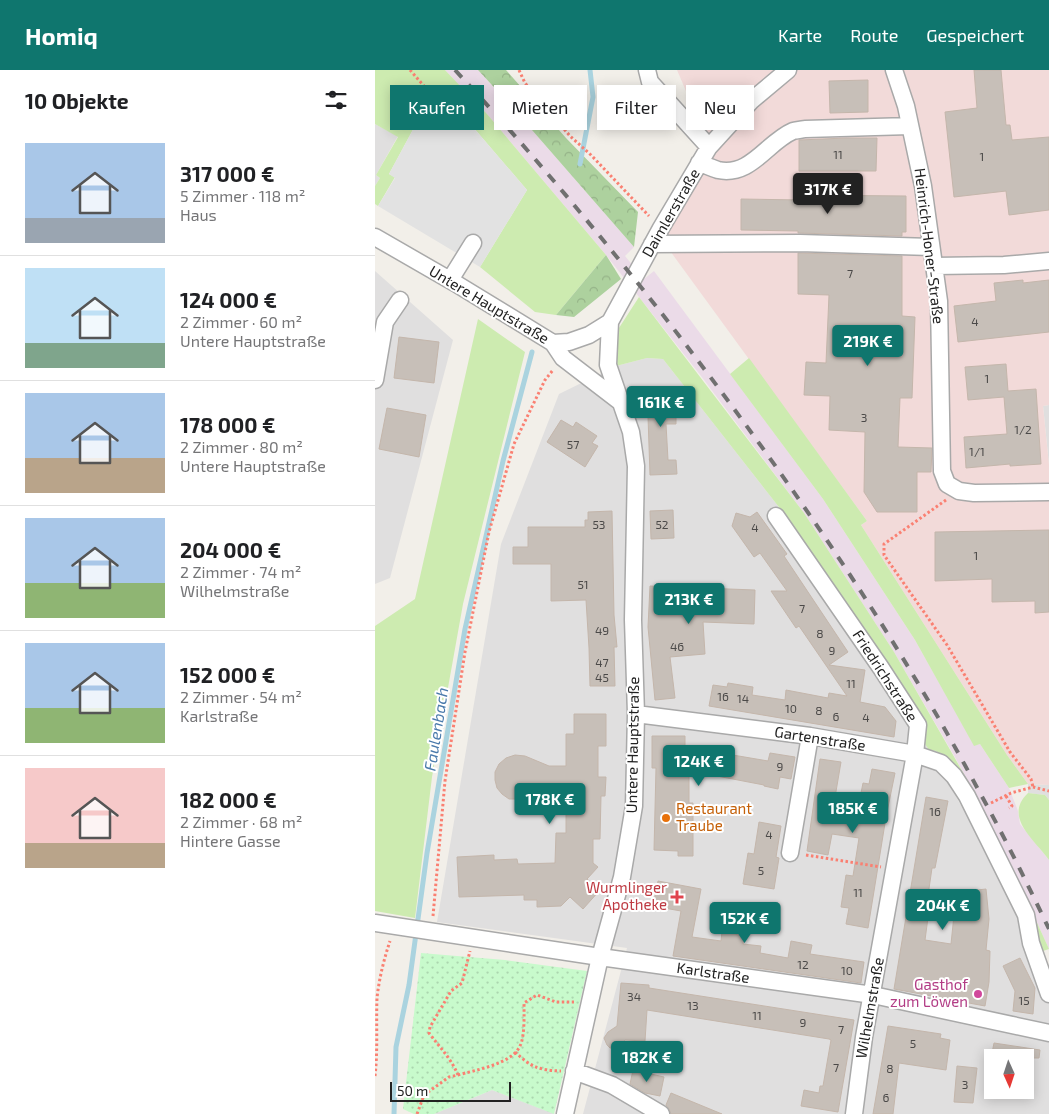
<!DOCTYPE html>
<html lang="de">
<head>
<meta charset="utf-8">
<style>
	:root { --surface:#fff; --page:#f6f6f6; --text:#202124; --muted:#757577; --line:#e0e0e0; --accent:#0f766e }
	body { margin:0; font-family:"Exo 2",sans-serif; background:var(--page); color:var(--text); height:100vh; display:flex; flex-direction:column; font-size:19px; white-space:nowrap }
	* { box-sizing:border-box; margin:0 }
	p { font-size:16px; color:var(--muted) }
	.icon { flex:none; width:28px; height:28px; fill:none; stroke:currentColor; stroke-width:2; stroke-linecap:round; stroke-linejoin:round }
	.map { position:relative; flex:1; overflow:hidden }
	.details { display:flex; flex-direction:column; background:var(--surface); width:375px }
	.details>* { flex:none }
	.top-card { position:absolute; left:15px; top:15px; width:475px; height:45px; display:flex; gap:10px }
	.needle { width:32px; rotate:177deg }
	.fabs { position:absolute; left:609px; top:979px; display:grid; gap:10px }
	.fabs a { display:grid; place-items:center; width:50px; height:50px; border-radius:0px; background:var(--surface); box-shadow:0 2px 12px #0003; font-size:25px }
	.scale { position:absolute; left:15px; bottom:12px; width:121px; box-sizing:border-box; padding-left:5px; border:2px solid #222; border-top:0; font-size:14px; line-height:18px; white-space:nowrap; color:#222; -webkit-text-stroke:4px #fff; paint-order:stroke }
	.price { position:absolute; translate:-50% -42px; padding:0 11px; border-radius:5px; background:var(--accent); color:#fff; font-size:16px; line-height:32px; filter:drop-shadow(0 1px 2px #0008) }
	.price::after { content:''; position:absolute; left:50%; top:30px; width:15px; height:11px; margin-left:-8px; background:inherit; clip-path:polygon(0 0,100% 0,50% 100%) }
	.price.on { background:#222; color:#fff }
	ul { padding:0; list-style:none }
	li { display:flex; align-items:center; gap:15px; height:125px; padding:0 25px }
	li+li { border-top:1px solid var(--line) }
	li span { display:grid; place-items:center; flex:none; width:140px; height:100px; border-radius:0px; color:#555 }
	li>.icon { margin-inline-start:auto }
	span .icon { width:60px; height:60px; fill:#fffc; stroke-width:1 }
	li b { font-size:21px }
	h2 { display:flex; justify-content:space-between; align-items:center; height:60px; padding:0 25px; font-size:21px }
	.tag { padding:0 18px; border-radius:0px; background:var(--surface); box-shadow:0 2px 12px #0003; font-size:18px; line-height:45px }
	.tag.on { background:var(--accent); color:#fff }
	header { display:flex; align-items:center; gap:30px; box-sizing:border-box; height:70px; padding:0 25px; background:var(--accent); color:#fff }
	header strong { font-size:24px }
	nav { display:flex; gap:28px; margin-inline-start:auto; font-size:18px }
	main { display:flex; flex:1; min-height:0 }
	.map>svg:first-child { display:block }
	.residential { fill:#e0dfdf; fill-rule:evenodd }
	.commercial { fill:#f2dad9 }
	.industrial { fill:#ebdbe8 }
	.grass { fill:#cdebb0 }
	.forest { fill:url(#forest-crowns) }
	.park { fill:url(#park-dots) }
	.parking { fill:#e2e2e2 }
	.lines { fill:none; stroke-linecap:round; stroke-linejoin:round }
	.stream { stroke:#aad3df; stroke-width:5 }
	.building { fill:#c7bfb8; stroke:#c4b6ab }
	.minor-casing { stroke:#a9a9a9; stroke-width:19 }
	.path { stroke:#fa8072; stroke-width:3; stroke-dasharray:2.5 2.5; stroke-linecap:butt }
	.minor { stroke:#fff; stroke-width:16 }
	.rail { stroke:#707070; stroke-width:4; stroke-dasharray:10 10; stroke-linecap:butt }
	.food-dot { fill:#e8710a; stroke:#fff; stroke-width:2 }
	.health-dot { fill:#e0444e; stroke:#fff; stroke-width:2 }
	.hotel-dot { fill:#d1479c; stroke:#fff; stroke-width:2 }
	.labels { text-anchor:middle; stroke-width:4; stroke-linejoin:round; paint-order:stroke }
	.number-label { font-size:12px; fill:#4b4948 }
	.street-label { font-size:15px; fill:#222; stroke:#fff }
	.food-label { font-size:15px; fill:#c56008; stroke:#fff; text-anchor:start }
	.health-label { font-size:15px; fill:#be3a42; stroke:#fff; text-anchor:end }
	.hotel-label { font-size:15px; fill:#b23c85; stroke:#fff; text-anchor:end }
	.water-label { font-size:16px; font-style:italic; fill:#4a7aab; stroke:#fff }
</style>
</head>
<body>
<header>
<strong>Homiq</strong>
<nav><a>Karte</a><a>Route</a><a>Gespeichert</a></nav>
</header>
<main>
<section class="details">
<h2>10 Objekte<svg class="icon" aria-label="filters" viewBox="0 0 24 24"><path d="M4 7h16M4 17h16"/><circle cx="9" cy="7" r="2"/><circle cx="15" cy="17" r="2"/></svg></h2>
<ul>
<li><span style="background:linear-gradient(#a9c7e8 75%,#9aa5b1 0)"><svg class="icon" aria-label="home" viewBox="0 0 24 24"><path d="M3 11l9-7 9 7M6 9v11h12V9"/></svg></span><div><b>317 000 €</b><p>5 Zimmer · 118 m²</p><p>Haus</p></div></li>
<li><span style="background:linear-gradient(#bfe0f5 75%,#7fa58c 0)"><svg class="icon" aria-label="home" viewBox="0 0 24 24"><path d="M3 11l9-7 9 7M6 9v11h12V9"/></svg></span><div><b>124 000 €</b><p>2 Zimmer · 60 m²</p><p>Untere Hauptstraße</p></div></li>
<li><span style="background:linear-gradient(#a9c7e8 65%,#b9a48a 0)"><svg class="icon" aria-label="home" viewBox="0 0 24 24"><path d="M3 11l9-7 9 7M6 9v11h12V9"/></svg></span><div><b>178 000 €</b><p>2 Zimmer · 80 m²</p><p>Untere Hauptstraße</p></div></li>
<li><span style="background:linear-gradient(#a9c7e8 65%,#8fb573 0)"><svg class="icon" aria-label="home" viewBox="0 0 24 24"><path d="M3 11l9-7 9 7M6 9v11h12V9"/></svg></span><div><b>204 000 €</b><p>2 Zimmer · 74 m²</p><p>Wilhelmstraße</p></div></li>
<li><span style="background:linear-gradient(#a9c7e8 65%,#8fb573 0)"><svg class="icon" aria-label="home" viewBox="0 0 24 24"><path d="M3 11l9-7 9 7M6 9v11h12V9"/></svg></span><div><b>152 000 €</b><p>2 Zimmer · 54 m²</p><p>Karlstraße</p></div></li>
<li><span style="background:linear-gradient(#f6c9c9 75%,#b9a48a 0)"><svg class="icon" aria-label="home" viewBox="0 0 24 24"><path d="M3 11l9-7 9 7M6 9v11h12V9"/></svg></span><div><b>182 000 €</b><p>2 Zimmer · 68 m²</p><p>Hintere Gasse</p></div></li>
</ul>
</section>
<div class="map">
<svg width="674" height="1044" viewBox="0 0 674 1044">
	<defs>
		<pattern id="forest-crowns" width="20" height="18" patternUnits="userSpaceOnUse" patternTransform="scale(1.25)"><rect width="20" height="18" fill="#add19e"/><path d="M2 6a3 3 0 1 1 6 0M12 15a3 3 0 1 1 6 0" fill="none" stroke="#95b388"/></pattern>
		<pattern id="park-dots" width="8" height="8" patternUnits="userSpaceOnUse" patternTransform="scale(1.25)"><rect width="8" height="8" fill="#c8facc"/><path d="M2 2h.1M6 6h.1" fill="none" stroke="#acd6af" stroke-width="1.8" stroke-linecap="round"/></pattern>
	</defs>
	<rect width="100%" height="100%" fill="#f2efe9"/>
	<path class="residential" d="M0,54L23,66L1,105L5,108L0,116Z
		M0,201L78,270L15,508L0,514Z
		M272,288L288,289L407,441L554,680L602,763L674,914V1044H208L252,878L62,852L126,474L184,324L241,296ZM618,988H650V1020H618Z
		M674,335V395L668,336Z
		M653,714L674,715V730L670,725L653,723Z
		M117,1020L180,1044H59Z"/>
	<path class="commercial" d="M302,0H674V335L668,336L674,395V715L653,714L632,685L486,455L492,451L290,174L328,61Z"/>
	<path class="industrial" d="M70,0H103L129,28L259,177L250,186L269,209L279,201L448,429L540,570L599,675L605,674L634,718L643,741L645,754L674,790V879L632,787L581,689L519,582L429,443L326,306L231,185L112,44Z"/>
	<path class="grass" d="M0,0H70L112,44L231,185L181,245L160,242L105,197L152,120L62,15L14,104L20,107L3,136L0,134V116L5,108L1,105L23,67L0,54Z
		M264,227L429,443L519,582L601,725L632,787L674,879L665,882L571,690L561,681L554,680L546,668L407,441L288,289L272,288L241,296L242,261Z
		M103,249L150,282L88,534L57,707L40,848L0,841V556L40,529Z
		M374,288L492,451L486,455L632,685L653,714L634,718L605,674L599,676L540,570L448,429L355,304Z
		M653,723L670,725L674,730V790C659,769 628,747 653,723Z"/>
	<path class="forest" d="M103,0H131L191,68L263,142L259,177L129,28Z
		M231,185L246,209L199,247L181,245Z"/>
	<path class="park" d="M46,883L130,890L212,901L179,1044L117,1020L59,1044H39L28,1039Z"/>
	<path class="parking" d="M62,15L152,120L105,197L3,136L20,108L14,104Z"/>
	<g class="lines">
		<path class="stream" d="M205,94L218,27L215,0
			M19,1044L21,977L34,915L52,783L90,559L128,391L157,282"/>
	</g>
	<path class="building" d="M599,0H626L631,55H635L637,70L674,67V140L634,145L631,121L579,127L570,42L602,38Z
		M493,10V42L455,43L454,11Z
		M471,68H502L501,101H424V70Z
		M426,125L531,126V162H527V166L423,163V161L366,160V129L426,130Z
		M423,183L527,186V246L540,247L537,328H525L523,377L557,378L556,402H542V442H502L489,422L490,362L454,360L455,326L429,325L431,292L451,293L454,225L423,224Z
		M648,210V213L674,210V262L583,272L579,236L621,231L619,213Z
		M24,267L64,272L59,313L19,308Z
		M631,294L633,321L661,319L666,394L635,396V394L591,398L589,367L632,364L629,327L593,330L590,297Z
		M272,317H301V354H291L293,390H301L302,404L275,405Z
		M12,338L51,345L44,387L4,379Z
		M186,350L198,357L201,352L222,366L217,373L223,376L210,397L172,372Z
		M298,440L299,468L276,469L275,441Z
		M237,441L239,545L242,577H239L240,616H215L214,578L211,530L176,531V494H138V477H153V457H210V450H213V442Z
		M382,442L412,484L409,486L473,582L454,595L490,600L485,632L510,637L521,651L519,667L334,636L338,615L352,617L353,613L378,617L377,625L410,630L411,620L453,628L454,623L472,626L424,556L421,558L396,521H412L385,483L379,487L357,456L361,443L375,447Z
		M674,460V542L660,543V531L617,532V509L560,511V462Z
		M275,516L380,520L379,554L328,552L330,584L295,587L300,628L280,630L273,557Z
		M199,644H231V676H223V707H231L230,726H226L225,769H218V793L223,797L212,809L225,820L208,839L195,827L186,836L162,837V830H149V825L84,827L82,787L119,785V790L142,789L143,794L180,793L181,763H191V721L174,720L158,725L150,729H134L127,724L122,718L120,710V702L124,694L131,688L140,685L150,686L174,696H191V664H199Z
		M277,666H310V689L345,690L346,683L393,691L395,683L420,687L416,709L405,707L403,719L389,716V715L342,706V703H314V733H318V786H303V781L279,780L281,698H277Z
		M445,689L466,692L457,745L481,748L488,713L494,714L497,699L520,703L511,747L493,858L471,854L474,838L466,837L471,805L478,806L484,768L457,764L453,785L432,781Z
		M551,727L573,731L560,798H557L551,839L554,840L550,870L576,874L579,845L588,846L585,822L611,819L614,849L611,880L615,881L614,912L610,936L519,919Z
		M384,752L406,756L401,787L404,788L399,819L368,814L373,783L379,784Z
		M283,811L326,819L317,867L346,871L347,862L370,866L368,874L386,876L385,883L413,888L416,871L437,875L435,884L489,892L486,913L298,886L306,841L278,836Z
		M645,888L660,918L658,944L638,941L640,921L628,896Z
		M246,913L274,915V918L479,950L463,1042L426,1036L429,1020L444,1023L445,1016H448L456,970L454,969L272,940L270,971L250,970L243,978H235L232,975L229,968L233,962L242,956Z
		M513,956L566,964L565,968L575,970L571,1000L524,993L518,1044H498Z
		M619,973L665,980L664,988H616Z
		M582,996L602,998L598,1033L579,1032Z
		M258,1000L289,1007L285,1026L270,1023L255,1014Z
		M296,1023L347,1044H296L294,1039L291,1035Z"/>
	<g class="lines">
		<g class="minor-casing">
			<path id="minor" d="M272,0L275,12L334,77
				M519,0L531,36L548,116L564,231L567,401L572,414L584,421L599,423L674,422
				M324,93C330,95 337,98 343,100C376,107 392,72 418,61C421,60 426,60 430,59L535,56
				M0,167L80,213L178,273L188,288L244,331
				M277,174L425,173L556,177
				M559,196L629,195L674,191
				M75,210L98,173
				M178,273L194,272L214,265L235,252L286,158L334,77L376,31L413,0
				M0,310L10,252L25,230
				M401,446L506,598L543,655L540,684L566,693L579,706L592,726L651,845L656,873L674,924
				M261,644L435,666L540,684L489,967L479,1044
				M415,783L435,666
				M0,853L225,887L498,925L674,963
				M199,1001L237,1015L286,1044
				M190,1044L225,887L247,807L259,736L261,644L258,550L261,396L256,362L233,295L235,252"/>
		</g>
		<path class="path" d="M35,0L71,41
			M144,0L150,13L195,66L216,85L274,146
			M571,430L509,474V485L572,575L635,682L656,709L658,717
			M631,726L637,736L634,738
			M616,733L636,723L658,717L674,721
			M431,785L506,797
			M58,846L70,711L90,582L114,462L139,374L170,310L178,300
			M140,982C156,997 163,1000 186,1001
			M83,1005C100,1000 137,994 145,976C150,966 149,944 149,933L162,925L181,932H199
			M0,1006C3,980 1,954 2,928C4,909 9,889 15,871
			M42,1044L49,1025L74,1007L83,1005C75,987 66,979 54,963L55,957L76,921L87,913L95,881"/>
		<use href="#minor" class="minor"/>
		<path class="rail" d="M80,0C153,78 222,161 288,245C405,396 515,554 605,723C630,768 652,813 674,859"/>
	</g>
	<circle class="food-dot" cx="291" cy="748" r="5"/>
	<path class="health-dot" d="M299.5 819.5h5v5h5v5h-5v5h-5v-5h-5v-5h5z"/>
	<circle class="hotel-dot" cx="603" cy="924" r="5"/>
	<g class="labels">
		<g class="number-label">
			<text x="463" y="89">11</text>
			<text x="607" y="91">1</text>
			<text x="475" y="208">7</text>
			<text x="600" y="256">4</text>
			<text x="612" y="313">1</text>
			<text x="489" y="352">3</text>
			<text x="648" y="364">1/2</text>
			<text x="198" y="379">57</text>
			<text x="602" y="386">1/1</text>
			<text x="224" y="459">53</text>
			<text x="287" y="459">52</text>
			<text x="380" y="462">4</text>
			<text x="601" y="490">1</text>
			<text x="208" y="519">51</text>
			<text x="427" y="543">7</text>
			<text x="227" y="565">49</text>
			<text x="445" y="568">8</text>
			<text x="302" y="581">46</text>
			<text x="457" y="585">9</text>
			<text x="227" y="597">47</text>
			<text x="227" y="612">45</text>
			<text x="476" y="618">11</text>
			<text x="348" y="631">16</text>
			<text x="368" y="633">14</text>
			<text x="416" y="643">10</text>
			<text x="444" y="645">8</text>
			<text x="461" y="651">6</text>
			<text x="491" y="652">4</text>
			<text x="405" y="701">9</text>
			<text x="560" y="746">16</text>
			<text x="394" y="769">4</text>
			<text x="386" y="805">5</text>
			<text x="483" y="827">11</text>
			<text x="428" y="899">12</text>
			<text x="472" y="905">10</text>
			<text x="259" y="931">34</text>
			<text x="649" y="935">15</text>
			<text x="318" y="940">13</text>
			<text x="382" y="950">11</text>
			<text x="428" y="957">9</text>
			<text x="466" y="964">7</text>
			<text x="538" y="978">5</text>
			<text x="461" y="1002">7</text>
			<text x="515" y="1003">8</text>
			<text x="590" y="1019">3</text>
			<text x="511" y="1032">6</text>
		</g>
		<g class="street-label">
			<text transform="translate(296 143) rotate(-60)" y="5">Daimlerstraße</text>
			<text transform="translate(554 176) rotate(83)" y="5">Heinrich-Honer-Straße</text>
			<text transform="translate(114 235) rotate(31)" y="5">Untere Hauptstraße</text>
			<text transform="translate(510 606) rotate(57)" y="5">Friedrichstraße</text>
			<text transform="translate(445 669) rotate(9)" y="5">Gartenstraße</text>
			<text transform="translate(258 675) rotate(-89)" y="5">Untere Hauptstraße</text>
			<text transform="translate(338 903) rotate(8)" y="5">Karlstraße</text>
			<text transform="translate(495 938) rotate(-80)" y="5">Wilhelmstraße</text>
		</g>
		<g class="food-label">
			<text x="301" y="744">Restaurant<tspan x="301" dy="17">Traube</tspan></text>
		</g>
		<g class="health-label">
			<text x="292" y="823">Wurmlinger<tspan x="292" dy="17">Apotheke</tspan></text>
		</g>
		<g class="hotel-label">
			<text x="593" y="920">Gasthof<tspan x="593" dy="17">zum Löwen</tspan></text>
		</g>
		<g class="water-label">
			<text transform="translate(61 659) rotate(-81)" y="6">Faulenbach</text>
		</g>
	</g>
</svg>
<div class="fabs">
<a><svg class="needle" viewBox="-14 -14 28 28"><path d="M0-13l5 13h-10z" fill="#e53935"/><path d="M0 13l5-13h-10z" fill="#757577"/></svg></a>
</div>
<div class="scale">50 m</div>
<b class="price on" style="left:453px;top:145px">317K €</b>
<b class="price" style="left:493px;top:297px">219K €</b>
<b class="price" style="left:286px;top:358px">161K €</b>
<b class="price" style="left:314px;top:555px">213K €</b>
<b class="price" style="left:324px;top:717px">124K €</b>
<b class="price" style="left:175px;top:755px">178K €</b>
<b class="price" style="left:478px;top:764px">185K €</b>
<b class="price" style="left:568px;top:861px">204K €</b>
<b class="price" style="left:370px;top:874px">152K €</b>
<b class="price" style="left:272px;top:1013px">182K €</b>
<div class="top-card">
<a class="tag on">Kaufen</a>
<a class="tag">Mieten</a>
<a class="tag">Filter</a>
<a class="tag">Neu</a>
</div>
</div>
</main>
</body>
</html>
